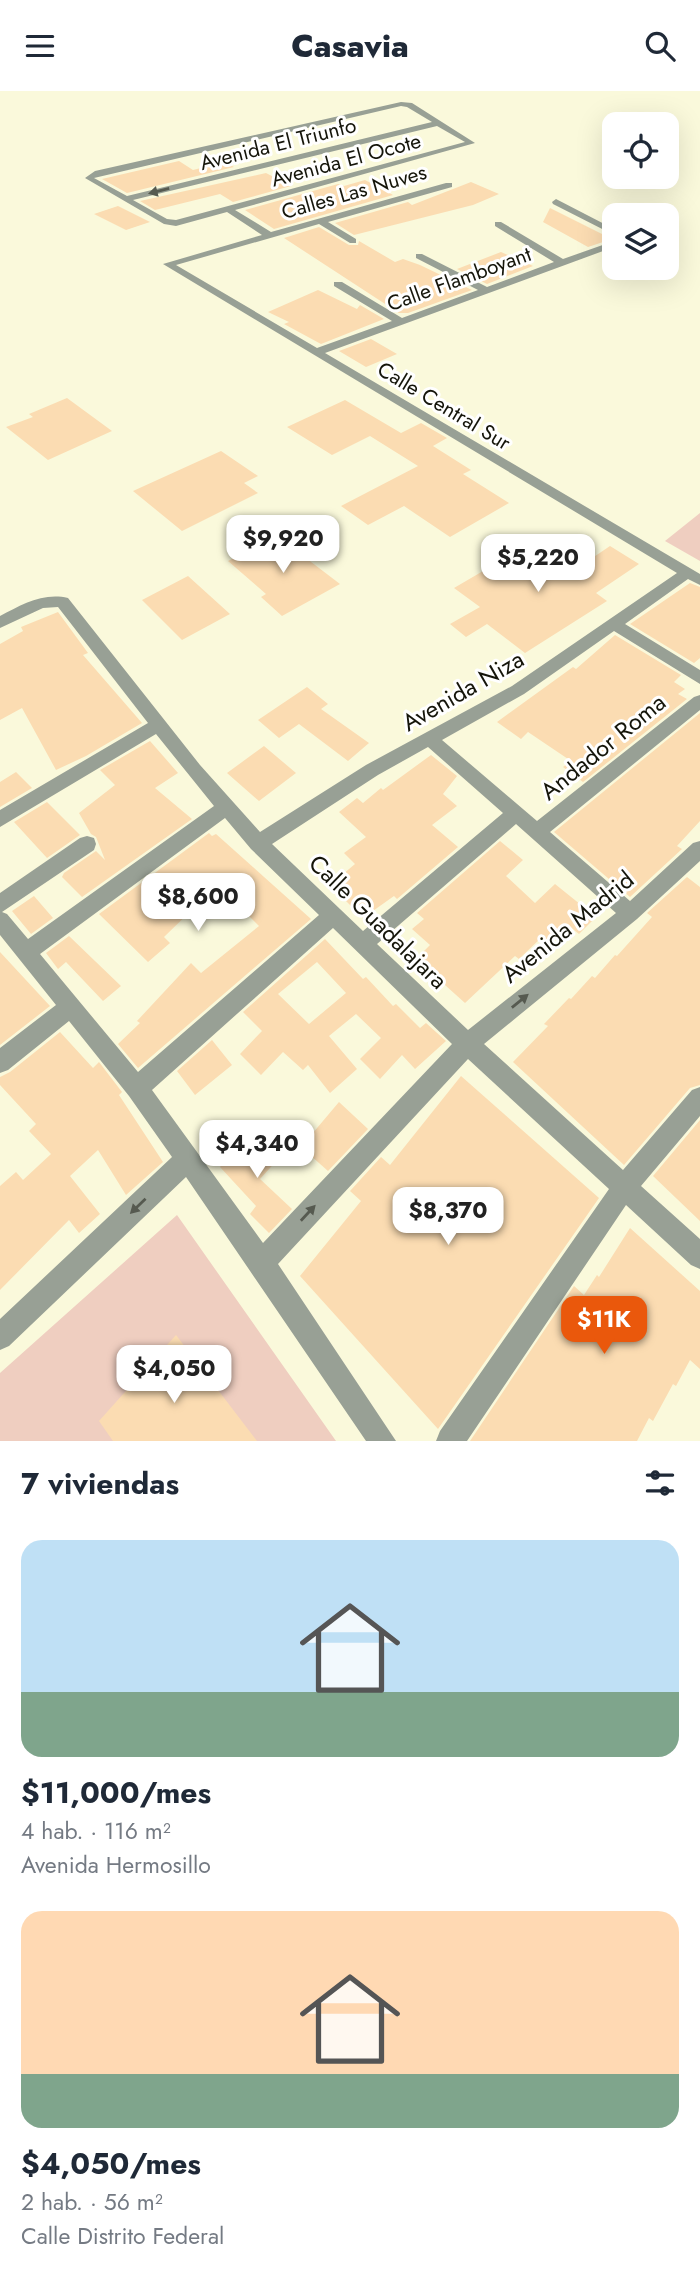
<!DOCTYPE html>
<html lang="es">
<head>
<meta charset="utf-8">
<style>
	:root { --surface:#fff; --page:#f2f2f3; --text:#1f2937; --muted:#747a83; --accent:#ea580c }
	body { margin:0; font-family:Jost,sans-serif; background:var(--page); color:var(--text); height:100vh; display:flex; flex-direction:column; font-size:26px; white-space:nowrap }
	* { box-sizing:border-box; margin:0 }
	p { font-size:23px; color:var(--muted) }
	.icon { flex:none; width:38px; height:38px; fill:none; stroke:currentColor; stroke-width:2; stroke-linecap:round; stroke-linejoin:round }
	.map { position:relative; height:1350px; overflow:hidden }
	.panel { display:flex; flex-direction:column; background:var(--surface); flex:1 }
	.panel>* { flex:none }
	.buttons { position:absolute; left:602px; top:21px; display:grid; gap:14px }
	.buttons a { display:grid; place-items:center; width:77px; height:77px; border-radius:14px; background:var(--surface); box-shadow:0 7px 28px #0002; font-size:35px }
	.price { position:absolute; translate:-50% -60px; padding:0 16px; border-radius:14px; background:#fff; color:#222; font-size:23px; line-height:46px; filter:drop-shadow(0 2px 4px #0008) }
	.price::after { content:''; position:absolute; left:50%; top:42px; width:21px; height:16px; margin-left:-10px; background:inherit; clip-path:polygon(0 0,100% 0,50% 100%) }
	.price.current { background:var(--accent); color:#fff }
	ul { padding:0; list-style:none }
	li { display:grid; align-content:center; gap:14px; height:371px; padding:0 21px }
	li span { display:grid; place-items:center; height:217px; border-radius:21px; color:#555 }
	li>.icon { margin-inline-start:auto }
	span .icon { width:126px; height:126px; fill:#fffc; stroke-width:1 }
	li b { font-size:30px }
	h2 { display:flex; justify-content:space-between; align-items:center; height:84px; padding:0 21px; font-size:30px }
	header { display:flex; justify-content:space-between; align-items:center; height:91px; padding:0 21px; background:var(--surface); font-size:32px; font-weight:800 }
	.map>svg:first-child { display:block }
	.green { fill:#efcec0 }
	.building { fill:#fbdcb2; fill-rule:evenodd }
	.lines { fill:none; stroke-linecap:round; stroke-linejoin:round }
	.minor { fill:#98a095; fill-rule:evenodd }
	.oneway { fill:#565a50 }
	.labels { text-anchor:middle; stroke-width:6; stroke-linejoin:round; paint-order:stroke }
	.far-street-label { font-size:21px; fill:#15150a; stroke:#fff }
	.street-label { font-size:24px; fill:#15150a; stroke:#fff }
</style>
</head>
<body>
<header><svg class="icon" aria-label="menu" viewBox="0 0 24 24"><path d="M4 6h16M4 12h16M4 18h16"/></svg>Casavia<svg class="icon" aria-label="search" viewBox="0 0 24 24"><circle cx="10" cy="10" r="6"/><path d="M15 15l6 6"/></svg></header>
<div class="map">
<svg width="700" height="1350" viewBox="0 0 700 1350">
	<rect width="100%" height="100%" fill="#faf9db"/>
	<path class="green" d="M700,422V470L665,450Z
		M177,1124L336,1350H0V1282Z"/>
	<path class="building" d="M179,70L193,79L225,71L234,76L127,102L102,88Z
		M266,82L291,95L233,111L220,103L155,119L140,110Z
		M365,89L393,104L274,138L245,119L338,93L344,95Z
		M471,91L499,103L473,114L354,144L335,132L408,111L412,114Z
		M118,115L150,131L126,139L94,123Z
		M550,117L612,148L588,156L543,131Z
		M319,136L349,154H358L359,150L395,171L403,168L420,174L472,199L408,222H399L284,147Z
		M501,161L533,175L487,193L457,178Z
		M318,199L357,218L360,214L384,228L321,253L284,233L289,231L268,221Z
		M371,248L397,263L366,276L339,260Z
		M67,307L112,340L48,369L6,336L33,326L29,323Z
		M345,309L401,342L421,332L447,347L433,355L471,379L463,383L509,412L450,446L404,415L368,434L341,415L418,375L370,345L332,364L287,336Z
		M221,360L258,385L244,392L258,402L182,440L133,400Z
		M277,445L340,493L282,525L261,506L266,503L228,470Z
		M531,452L573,480L610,455L639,473L596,502L607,510L525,562L487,533L466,546L450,533L480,516L454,497Z
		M188,485L230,523L182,549L142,509Z
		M690,492L700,496V567L694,572L630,533Z
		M58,521L88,562L83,564L142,632L86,665L56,679L22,617L0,629V553L23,540L21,536Z
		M615,544L681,584L674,591L685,598L678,603L687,608L583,691L563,676L571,670L528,641L521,648L497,631L573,576L576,578Z
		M307,596L328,613L321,618L369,652L348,670L299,633L279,647L258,629Z
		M700,622V730L677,755L682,758L630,806L554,741Z
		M150,650L178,682L155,697L192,728L82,806L62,786L64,782L96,760L105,769L96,746L91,743L79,722L115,694L100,679Z
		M264,655L296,682L259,710L227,682Z
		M431,664L457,685L443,703L457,715L432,734L458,756L397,808L394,805L363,827L330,794L355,773L344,762L366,746L339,721L357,707L363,712L381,697L383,699Z
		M16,681L32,697L0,716V691Z
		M47,711L80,744L47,767L14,731Z
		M209,742L212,745L216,743L311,828L138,977L118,953L140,932L137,930L191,872L201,882L259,835L224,800L203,819L197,814L164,846L170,852L148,871L99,823Z
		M500,750L523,769L506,785L535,812L555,793L596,826L579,843L569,835L548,853L542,846L519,868L515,865L465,912L416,868L430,854L412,838L424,828L417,822Z
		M687,786L700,796V994L690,997L624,1074L513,971L548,935L544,933L569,907L571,908L592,885L595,887L615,864L617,865L652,826L647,822Z
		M34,805L53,827L31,843L12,820Z
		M69,845L121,895L103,910L66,871L58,878L46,862Z
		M325,848L363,888L366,886L393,915L396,913L420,937L426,932L446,950L415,978L402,964L380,988L360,968L381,947L356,923L329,945L357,978L330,1002L308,974L303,979L283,961L261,984L240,963L262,940L243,921ZM317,871L346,902L309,933L278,903Z
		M0,861L50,915L0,954Z
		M60,941L93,977L99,971L122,1001L119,1004L163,1071L126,1104L98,1059L70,1085L100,1123L79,1142L69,1129L0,1199V1095L16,1081L23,1089L51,1063L29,1040L36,1033L0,994V986L10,981Z
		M212,949L232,974L195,1004L177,980Z
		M461,985L599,1107L438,1338L300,1185L361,1110L350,1100L381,1066L390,1074Z
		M339,1011L368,1038L328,1080L301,1056Z
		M700,1029V1130L653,1085Z
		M253,1040L279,1067L260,1088L292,1118L269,1142L250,1123L256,1115L220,1076Z
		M630,1137L700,1200V1278L690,1269L676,1295L673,1293L653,1330L649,1327L637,1350H470L574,1195L584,1204L597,1184L599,1186Z
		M176,1244L257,1350H113L99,1330Z"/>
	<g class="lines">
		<path class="minor" d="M401,11L412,12L475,52L235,119L271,141L446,92H452V96L328,131L356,148V152H350L319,133L176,174L317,257L392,230L334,195V191H342L402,227L478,199L416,167V163H422L487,196L554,171L495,135V131H501L563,168L614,150V156L325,262L700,483V494L688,488L625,533L700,579V593L614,540L524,603L442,649L537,730L694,606L700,604V619L550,741L630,810L693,752L700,750V770L637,828L484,953L623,1079L692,999L700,996V1025L641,1095L700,1148V1178L691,1174L626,1114L467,1350H436L440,1340L609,1098L468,968L278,1173L396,1350H366L186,1086L9,1255L0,1259V1228L172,1066L129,1005L69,930L8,979L0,982V957L56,914L0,844V802L80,747L87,745L94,747L96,753L94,759L2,821L7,823L28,848L214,715L156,643L0,736V719L148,632L58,516L43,517L0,537V525C21,514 43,501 68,507L200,674L260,741L366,674L512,595L677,482L163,173L262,144L227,121L176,135L164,133L85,87L95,80ZM401,15L407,16L432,31L127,105L94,87ZM437,35L465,51L176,129L167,128L133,109ZM428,656L503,722L363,840L272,753L378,684ZM225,727L251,758L319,824L138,981L40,863ZM516,733L616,822L468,939L377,853ZM333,837L452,953L263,1152L152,999Z
			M556,108L614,138V144L553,113L552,111Z"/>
	</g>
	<defs><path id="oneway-solid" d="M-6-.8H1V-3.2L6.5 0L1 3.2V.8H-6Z" transform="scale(1.75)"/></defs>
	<g class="oneway">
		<use href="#oneway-solid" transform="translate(159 100) rotate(166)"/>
		<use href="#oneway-solid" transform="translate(520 910) rotate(-39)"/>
		<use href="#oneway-solid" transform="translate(138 1115) rotate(136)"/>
		<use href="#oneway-solid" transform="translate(308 1122) rotate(-47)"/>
	</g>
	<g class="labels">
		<g class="far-street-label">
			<text transform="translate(278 53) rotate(-14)" y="7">Avenida El Triunfo</text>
			<text transform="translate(346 69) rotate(-15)" y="7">Avenida El Ocote</text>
			<text transform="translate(354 101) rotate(-16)" y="7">Calles Las Nuves</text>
			<text transform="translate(459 188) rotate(-20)" y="7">Calle Flamboyant</text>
			<text transform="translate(444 315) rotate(31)" y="7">Calle Central Sur</text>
		</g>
		<g class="street-label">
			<text transform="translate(463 600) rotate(-30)" y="8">Avenida Niza</text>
			<text transform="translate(603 656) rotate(-39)" y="8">Andador Roma</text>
			<text transform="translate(378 831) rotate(44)" y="8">Calle Guadalajara</text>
			<text transform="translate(568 836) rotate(-39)" y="8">Avenida Madrid</text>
		</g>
	</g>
</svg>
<div class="buttons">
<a><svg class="icon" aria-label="locate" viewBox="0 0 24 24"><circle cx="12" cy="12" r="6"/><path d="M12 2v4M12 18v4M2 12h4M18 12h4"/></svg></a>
<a><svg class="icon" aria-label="layers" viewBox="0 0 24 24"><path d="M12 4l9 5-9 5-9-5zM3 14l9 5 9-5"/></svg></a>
</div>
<b class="price" style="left:283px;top:484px">$9,920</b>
<b class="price" style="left:538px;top:503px">$5,220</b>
<b class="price" style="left:198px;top:842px">$8,600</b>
<b class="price" style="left:257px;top:1089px">$4,340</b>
<b class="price" style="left:448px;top:1156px">$8,370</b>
<b class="price current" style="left:604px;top:1265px">$11K</b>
<b class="price" style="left:174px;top:1314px">$4,050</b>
</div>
<section class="panel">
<h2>7 viviendas<svg class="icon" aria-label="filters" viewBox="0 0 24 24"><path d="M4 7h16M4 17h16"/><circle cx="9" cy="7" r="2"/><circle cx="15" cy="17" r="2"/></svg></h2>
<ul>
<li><span style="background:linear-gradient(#bfe0f5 70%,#7fa58c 0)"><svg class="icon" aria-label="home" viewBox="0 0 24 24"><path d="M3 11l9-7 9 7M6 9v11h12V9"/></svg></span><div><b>$11,000/mes</b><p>4 hab. · 116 m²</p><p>Avenida Hermosillo</p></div></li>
<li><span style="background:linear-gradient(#ffd9b3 75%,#7fa58c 0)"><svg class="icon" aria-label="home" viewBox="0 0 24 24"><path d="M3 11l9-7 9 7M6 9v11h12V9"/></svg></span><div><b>$4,050/mes</b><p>2 hab. · 56 m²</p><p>Calle Distrito Federal</p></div></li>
</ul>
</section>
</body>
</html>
